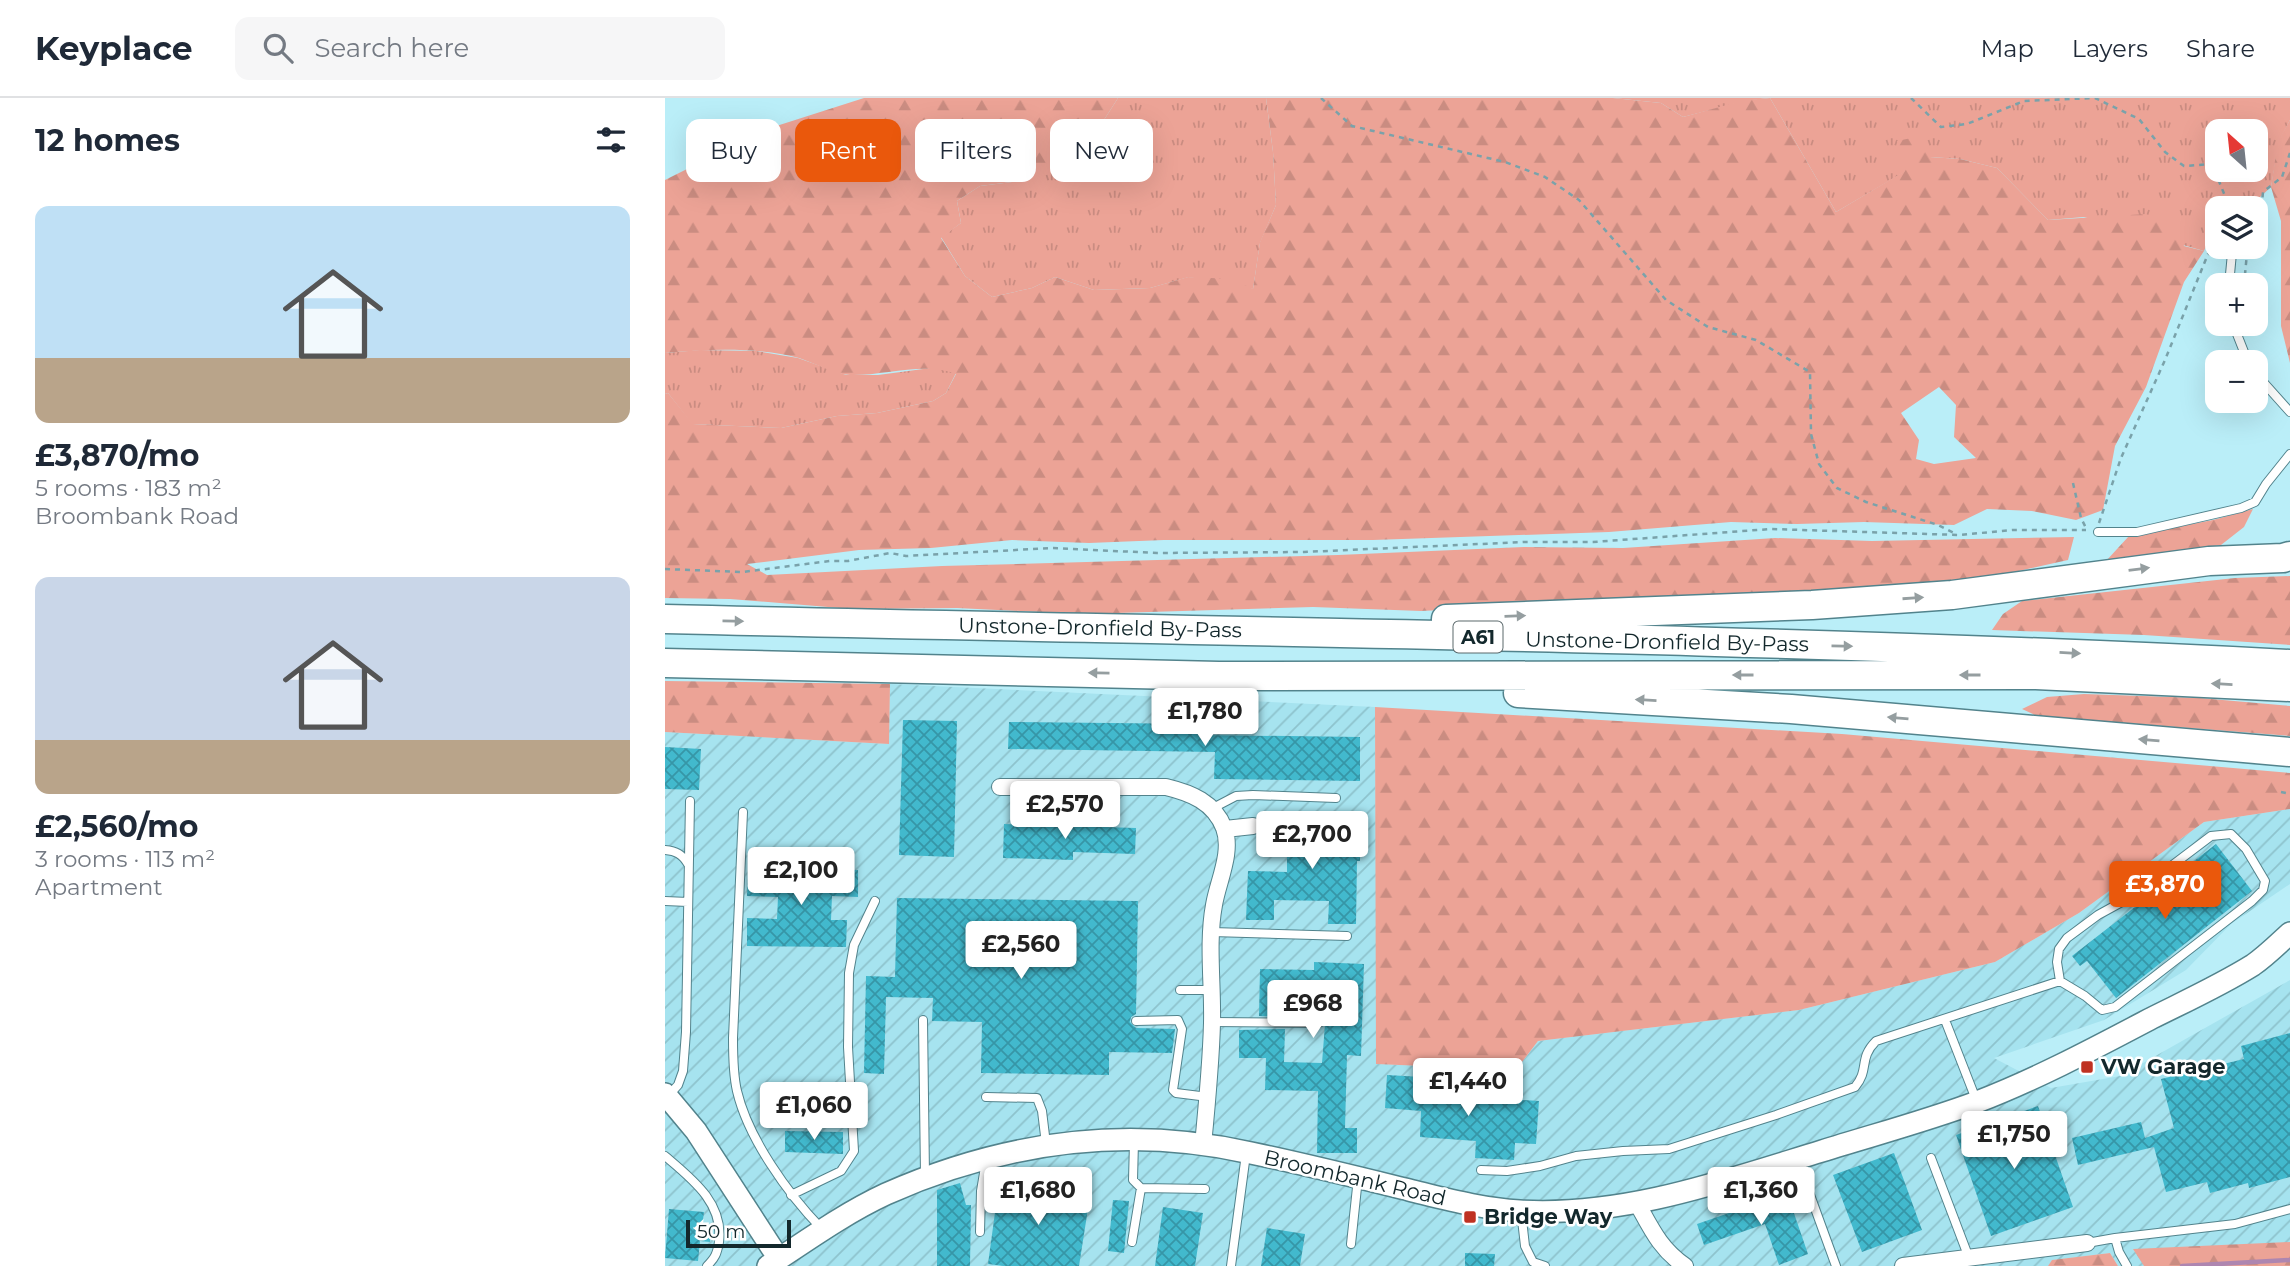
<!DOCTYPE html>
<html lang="en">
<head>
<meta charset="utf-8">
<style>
	:root { --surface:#fff; --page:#f6f6f7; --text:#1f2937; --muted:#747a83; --line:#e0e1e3; --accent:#ea580c }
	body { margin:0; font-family:Montserrat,sans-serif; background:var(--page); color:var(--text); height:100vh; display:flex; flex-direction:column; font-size:26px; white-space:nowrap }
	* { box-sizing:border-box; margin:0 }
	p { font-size:23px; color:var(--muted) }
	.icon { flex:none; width:38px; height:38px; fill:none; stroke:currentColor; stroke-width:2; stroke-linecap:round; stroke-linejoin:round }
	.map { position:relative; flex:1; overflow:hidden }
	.panel { display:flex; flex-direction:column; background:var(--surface); width:665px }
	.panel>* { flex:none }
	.hud { position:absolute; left:21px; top:21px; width:665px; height:63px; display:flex; gap:14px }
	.needle { width:46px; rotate:333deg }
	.tools { position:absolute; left:1540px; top:21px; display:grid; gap:14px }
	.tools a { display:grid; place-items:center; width:63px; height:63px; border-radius:14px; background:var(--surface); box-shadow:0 7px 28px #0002; font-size:35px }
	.scale { position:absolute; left:21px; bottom:18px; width:105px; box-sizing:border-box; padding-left:7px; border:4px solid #13282c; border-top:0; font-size:19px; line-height:24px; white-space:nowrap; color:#13282c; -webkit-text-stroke:5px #fff; paint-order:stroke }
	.price { position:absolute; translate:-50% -60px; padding:0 16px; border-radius:7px; background:#fff; color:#222; font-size:23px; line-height:46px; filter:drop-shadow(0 2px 4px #0008) }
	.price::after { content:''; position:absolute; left:50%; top:42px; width:21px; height:16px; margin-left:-10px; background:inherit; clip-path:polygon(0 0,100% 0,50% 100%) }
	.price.selected { background:var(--accent); color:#fff }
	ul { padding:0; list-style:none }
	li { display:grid; align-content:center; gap:14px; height:371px; padding:0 35px }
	li span { display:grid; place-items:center; height:217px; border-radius:14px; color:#555 }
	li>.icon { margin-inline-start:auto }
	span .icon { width:126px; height:126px; fill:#fffc; stroke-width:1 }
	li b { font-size:30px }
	h2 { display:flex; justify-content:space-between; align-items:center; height:84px; padding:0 35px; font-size:30px }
	.pill { padding:0 24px; border-radius:14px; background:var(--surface); box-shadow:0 7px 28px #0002; font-size:24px; line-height:63px }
	.pill.selected { background:var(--accent); color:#fff }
	header { display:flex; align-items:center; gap:42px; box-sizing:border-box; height:98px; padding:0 35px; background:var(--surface); border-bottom:2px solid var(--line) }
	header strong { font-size:33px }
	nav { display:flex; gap:38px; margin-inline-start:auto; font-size:24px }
	.search { width:490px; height:63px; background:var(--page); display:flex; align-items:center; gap:18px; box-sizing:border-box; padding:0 24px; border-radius:14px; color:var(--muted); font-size:26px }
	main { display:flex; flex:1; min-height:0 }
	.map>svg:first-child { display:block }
	.industrial { fill:url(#industrial-furrows) }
	.grass { fill:url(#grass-tufts); fill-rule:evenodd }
	.forest { fill:url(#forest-firs); fill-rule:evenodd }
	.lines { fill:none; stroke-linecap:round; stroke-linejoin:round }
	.stream { stroke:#ae86b0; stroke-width:4.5 }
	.building { fill:url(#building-cross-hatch) }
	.service-casing { stroke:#52838c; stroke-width:10 }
	.minor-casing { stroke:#52838c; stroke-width:18 }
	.tertiary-casing { stroke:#52838c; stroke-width:24 }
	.trunk-casing { stroke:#52838c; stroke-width:31 }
	.path { stroke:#7aa2aa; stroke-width:2.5; stroke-dasharray:5 5; stroke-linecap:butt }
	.service { stroke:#fff; stroke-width:8 }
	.minor { stroke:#fff; stroke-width:16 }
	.tertiary { stroke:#fff; stroke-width:21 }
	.trunk { stroke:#fff; stroke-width:28 }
	.oneway { fill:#959ea0 }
	.poi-dot { fill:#bf3222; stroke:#fff; stroke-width:2.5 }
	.labels { text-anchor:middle; stroke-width:5; stroke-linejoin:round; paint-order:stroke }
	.shield { fill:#fff; stroke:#5a686b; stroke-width:2 }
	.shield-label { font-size:19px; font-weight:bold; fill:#13282c }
	.street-label { font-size:21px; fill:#13282c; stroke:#fff }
	.poi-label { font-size:21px; font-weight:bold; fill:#13282c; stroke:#fff; text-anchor:start }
</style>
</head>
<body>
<header>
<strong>Keyplace</strong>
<div class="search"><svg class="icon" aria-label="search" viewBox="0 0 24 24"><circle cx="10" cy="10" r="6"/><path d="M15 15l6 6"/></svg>Search here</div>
<nav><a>Map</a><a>Layers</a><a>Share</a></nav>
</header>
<main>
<section class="panel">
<h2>12 homes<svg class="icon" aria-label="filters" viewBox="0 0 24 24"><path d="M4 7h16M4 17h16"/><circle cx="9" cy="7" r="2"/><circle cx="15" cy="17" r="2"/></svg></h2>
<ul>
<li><span style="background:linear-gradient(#bfe0f5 70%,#b9a48a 0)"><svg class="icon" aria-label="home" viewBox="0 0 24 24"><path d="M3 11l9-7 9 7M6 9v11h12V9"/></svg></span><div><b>£3,870/mo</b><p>5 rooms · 183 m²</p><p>Broombank Road</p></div></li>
<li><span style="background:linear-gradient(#c9d6e8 75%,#b9a48a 0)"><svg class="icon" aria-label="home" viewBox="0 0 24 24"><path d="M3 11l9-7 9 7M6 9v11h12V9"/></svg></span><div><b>£2,560/mo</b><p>3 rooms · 113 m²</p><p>Apartment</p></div></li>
</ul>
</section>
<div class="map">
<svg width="1625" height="1168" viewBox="0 0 1625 1168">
	<defs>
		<pattern id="industrial-furrows" width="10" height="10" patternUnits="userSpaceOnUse" patternTransform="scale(1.75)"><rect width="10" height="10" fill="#a6e3ef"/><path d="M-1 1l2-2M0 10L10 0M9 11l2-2" fill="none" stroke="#8ec3cd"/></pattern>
		<pattern id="grass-tufts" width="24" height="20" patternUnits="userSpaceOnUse" patternTransform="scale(1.75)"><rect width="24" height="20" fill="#eca396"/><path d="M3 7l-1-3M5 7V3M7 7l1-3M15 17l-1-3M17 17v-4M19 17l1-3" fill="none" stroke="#ca8c81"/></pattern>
		<pattern id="forest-firs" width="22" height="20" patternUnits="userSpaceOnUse" patternTransform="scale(1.75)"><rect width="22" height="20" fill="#eca396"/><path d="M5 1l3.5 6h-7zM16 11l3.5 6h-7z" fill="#ca8c81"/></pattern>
		<pattern id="building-cross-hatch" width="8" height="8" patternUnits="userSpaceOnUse" patternTransform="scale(1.75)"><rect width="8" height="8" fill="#42b9cd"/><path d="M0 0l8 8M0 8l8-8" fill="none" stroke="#3696a7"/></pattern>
	</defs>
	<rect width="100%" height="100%" fill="#baeef8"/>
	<path class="industrial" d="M225,586L710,609L712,966L851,972L873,943L1134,912L1330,864L1414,815L1539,724L1625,711V786L1566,826L1521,872L1439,922L1329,960L1386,990L1455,978L1625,882V1168H1453L1445,1155L1388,1162L1383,1168H0V634L224,646Z"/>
	<path class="grass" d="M453,0H601L608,54L611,107L595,145L588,191L524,179L485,190L429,192L390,179L367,190L327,199L300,178L276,139L296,125L292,103L315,88L356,83L437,25Z
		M948,0H1103L1080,3L1018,19L996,5Z
		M1105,0H1625V22L1614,43L1606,89L1583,110H1552V138L1545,140L1539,153L1419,119L1383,122L1332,70L1295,61L1265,59L1171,114ZM1552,33H1591V72H1552Z
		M35,252L91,253L133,260L181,277H213L273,269L291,275L281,295L268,303L212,315L172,318L116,330L27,326L3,295L0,296V255Z"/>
	<path class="forest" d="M199,0H453L437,25L381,73L356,83L315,88L292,103L296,125L276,140L300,178L327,199L367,190L390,179L429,192L485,190L523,179L568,181L588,191L595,144L611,107L608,54L601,0H948L996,5L1018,19L1080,2L1105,0L1171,114L1240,73L1232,43L1256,38L1265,59L1295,61L1332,70L1383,122L1481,116L1514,129L1519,148L1539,153L1519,184L1481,289L1450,348L1438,412L1411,422L1367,413L1322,411L1289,427L1199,424L1132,426L1066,424L944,434L708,442H499L424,445L347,442L266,450L194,452L82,466L102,477L277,468L673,457L859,449L958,450L1110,440L1207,443L1409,439L1403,462L1349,474L1246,489L756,513L648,509L419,516L292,510L187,511L65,501L0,500V296L3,295L28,326L116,330L172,318L212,315L268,303L281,295L291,276C261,263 218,278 185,277C168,276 150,265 134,260C90,249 44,251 0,255V82L102,31ZM1274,289L1291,307L1289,339L1311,360L1269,366L1251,361L1254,342L1236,315Z
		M1625,22V265L1616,228V123L1606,89L1613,43Z
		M1588,411L1579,429L1556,447L1441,463L1464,438L1548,422Z
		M1625,478V547L1479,537L1327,532L1338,516L1357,503L1570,480Z
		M0,583L225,586L224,646L0,634Z
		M1419,596L1535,600L1625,608V638L1372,618L1357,611L1382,599Z
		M710,609L1177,636L1625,675V711L1539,724L1414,815L1330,864L1134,912L873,943L851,972L711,966Z
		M1625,1144V1168H1479L1468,1151Z
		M1445,1155L1453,1168H1383L1387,1162Z"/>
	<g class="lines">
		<path class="stream" d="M1517,1168L1625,1162"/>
	</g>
	<path class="building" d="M238,622L292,623L289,759L234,757Z
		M344,624L538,626V637L695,639V683L549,681L550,654L343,651Z
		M0,649L36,651L34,692L0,691Z
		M622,721H695V763H692L691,826H663L664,803L609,802V822H581L583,773L622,774Z
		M339,726L471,730L470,756L408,754V762L338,760Z
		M1551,746L1587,793L1451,900L1422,863L1415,868L1407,858Z
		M83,771L193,772V799L167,798L166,822H182L181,849L82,848V820L112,821L113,799L82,798Z
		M232,800L473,803L471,916L466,919L465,924L471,930L510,931L507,955L444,954V977L316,975L317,924L267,923L268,900L221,899L219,976L199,975L201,878L230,879Z
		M649,864L699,866L696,958L682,957L680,1030H692V1055H652L653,993L600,992L601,960H574V932L620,931L619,964L657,965L660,926L659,920L594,918L595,871L649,872Z
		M1625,935V1079L1584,1090L1583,1085L1545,1095L1542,1084L1501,1094L1489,1049L1413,1067L1407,1040L1476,1024L1480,1040L1509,1030L1496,981L1579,961L1576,948Z
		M722,977L757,979L756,996L874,1003L871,1046L850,1045L849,1062L810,1060L811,1043L755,1039L756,1013L720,1010Z
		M1373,1008L1408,1109L1326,1138L1291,1037Z
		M120,1033L178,1034V1056L120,1054Z
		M1229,1055L1257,1132L1197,1154L1168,1077Z
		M295,1085L301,1107H306L305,1168H272V1092Z
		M334,1085L425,1098L414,1168H339L323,1166Z
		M1122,1095L1143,1156L1114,1167L1100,1126L1039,1147L1032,1126Z
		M448,1102L464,1103L459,1155L443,1153Z
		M498,1109L538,1115L530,1168H490Z
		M4,1111L39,1114L37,1129H46L45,1144L35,1143L33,1163L0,1160Z
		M602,1130L640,1136L635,1168H596Z
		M800,1155L830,1156L829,1168H800Z"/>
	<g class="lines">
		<g class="service-casing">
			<path id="service" d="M1564,187L1567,155
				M1568,226L1583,264
				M1591,276L1625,314
				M1433,434H1472L1576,410L1590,404L1601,386L1625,356
				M548,710L571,698L588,697L671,700
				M78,714L68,940C68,958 68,976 72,993C83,1040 123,1096 156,1130
				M1566,736L1581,751L1600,783L1598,792L1587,803L1450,909L1437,912L1420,898L1395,883L1392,864L1394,851L1402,840L1433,817L1464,800L1546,738Z
				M0,752C11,753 17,756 23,766
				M0,803L23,804
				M547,834L682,838
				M515,892H547
				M258,922L260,1078
				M1280,922L1312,1004
				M471,923L513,922L517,931L508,992L511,995L543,999
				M547,924L654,925
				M4,997L13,987L18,973L21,934L25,703
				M321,999L372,1000L377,1013L381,1046
				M469,1044L468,1082L476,1090L540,1091
				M0,1058C27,1081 59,1105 54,1144C52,1156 50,1160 42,1168
				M1266,1060L1304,1160
				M816,1072L842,1073L875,1068L911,1058L958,1053L1004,1051L1111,1017L1190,989C1205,971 1193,961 1211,943L1395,883
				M1144,1094L1171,1168
				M126,1097L176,1073L189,1053L183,949L184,875L189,847L210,803
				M856,1113L860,1148L868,1164L880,1168
				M315,1134L316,1093L321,1063
				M1450,1140L1454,1154L1462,1168
				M467,1144L476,1090
				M1422,1145L1450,1140L1570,1126L1625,1111
				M686,1146L693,1080
				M566,1168L581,1056"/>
		</g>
		<g class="minor-casing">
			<path id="minor" d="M335,689H501C526,695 549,704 559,730C568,754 553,783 549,807C542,845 548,886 547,925C546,965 542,1006 538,1047
				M560,731L588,728
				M972,1105C986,1130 995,1151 1020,1168
				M1238,1168L1422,1145"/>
		</g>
		<g class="tertiary-casing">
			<path id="tertiary" d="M0,996L31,1033L114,1161
				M103,1168C141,1143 180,1115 221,1096C338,1044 460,1027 586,1055C639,1066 691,1079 744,1092C781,1101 817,1111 855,1113C959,1119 1059,1083 1157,1053C1208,1037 1261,1023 1312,1004C1372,981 1430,950 1487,920C1521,903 1556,887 1588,867C1601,858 1613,846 1625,835"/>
		</g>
		<g class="trunk-casing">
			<path id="trunk" d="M0,521C542,534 1084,538 1625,566
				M781,521L1147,507L1287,497L1544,463L1618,460L1625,458
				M0,565L554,578L1371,577L1625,589
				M853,595L1126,611L1625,654"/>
		</g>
		<path class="path" d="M656,0L687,28L840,64L880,79L914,102L1001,202L1043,229L1091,242L1145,274L1146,336L1154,366L1172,390L1201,404L1273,427L1291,436
			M1246,0L1276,29L1302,26L1359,3L1430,0L1474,21L1500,54L1519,68L1547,66L1562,103
			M1578,155H1592L1598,94L1617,79L1625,55
			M1579,187L1582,155
			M1408,385L1416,420L1422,432
			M1434,425L1456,360L1500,262L1543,156L1557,155
			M0,471L77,474L165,463H183L225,455L241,458L387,450L492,455L639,454L859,444H928L1106,431L1294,437L1348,432H1421
			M1616,694L1625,696"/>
		<use href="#service" class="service"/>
		<use href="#minor" class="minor"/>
		<use href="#tertiary" class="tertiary"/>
		<use href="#trunk" class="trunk"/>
	</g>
	<defs><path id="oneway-solid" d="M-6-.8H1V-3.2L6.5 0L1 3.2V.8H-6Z" transform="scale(1.75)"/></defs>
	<g class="oneway">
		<use href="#oneway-solid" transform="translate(1474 471) rotate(-7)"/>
		<use href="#oneway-solid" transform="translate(1248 500) rotate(-4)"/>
		<use href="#oneway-solid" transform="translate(850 518) rotate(-2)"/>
		<use href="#oneway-solid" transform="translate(68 523) rotate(1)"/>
		<use href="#oneway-solid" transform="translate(1177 548) rotate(1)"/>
		<use href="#oneway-solid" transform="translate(1405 555) rotate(3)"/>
		<use href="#oneway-solid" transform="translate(434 575) rotate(-179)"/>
		<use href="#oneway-solid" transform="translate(1078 577) rotate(180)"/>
		<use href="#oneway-solid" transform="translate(1305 577) rotate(180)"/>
		<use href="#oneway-solid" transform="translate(1557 586) rotate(-177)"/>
		<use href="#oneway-solid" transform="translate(981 602) rotate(-177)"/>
		<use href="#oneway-solid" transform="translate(1233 620) rotate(-175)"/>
		<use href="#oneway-solid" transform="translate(1484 642) rotate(-175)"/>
	</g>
	<g class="poi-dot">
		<rect x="1415" y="962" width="14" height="14" rx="3.5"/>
		<rect x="798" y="1112" width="14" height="14" rx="3.5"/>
	</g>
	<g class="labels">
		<rect class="shield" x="788.5" y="523.5" width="49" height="31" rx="5"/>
		<g class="shield-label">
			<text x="813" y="546">A61</text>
		</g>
		<g class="street-label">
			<text transform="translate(435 530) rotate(1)" y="7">Unstone-Dronfield By-Pass</text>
			<text transform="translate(1002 544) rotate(1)" y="7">Unstone-Dronfield By-Pass</text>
			<text transform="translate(690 1080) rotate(13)" y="7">Broombank Road</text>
		</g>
		<g class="poi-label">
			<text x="1436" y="976">VW Garage</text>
			<text x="819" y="1126">Bridge Way</text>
		</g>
	</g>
</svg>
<div class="tools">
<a><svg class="needle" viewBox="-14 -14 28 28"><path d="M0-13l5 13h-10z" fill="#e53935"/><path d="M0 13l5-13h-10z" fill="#747a83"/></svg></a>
<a><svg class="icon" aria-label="layers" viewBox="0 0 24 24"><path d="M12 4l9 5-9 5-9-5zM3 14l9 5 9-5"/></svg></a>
<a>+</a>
<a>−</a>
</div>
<div class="scale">50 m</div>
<b class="price" style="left:540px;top:650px">£1,780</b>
<b class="price" style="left:400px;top:743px">£2,570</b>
<b class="price" style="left:647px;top:773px">£2,700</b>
<b class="price" style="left:136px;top:809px">£2,100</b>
<b class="price selected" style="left:1500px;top:823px">£3,870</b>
<b class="price" style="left:356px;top:883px">£2,560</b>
<b class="price" style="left:648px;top:942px">£968</b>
<b class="price" style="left:803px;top:1020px">£1,440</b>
<b class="price" style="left:149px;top:1044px">£1,060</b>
<b class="price" style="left:1349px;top:1073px">£1,750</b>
<b class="price" style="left:373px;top:1129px">£1,680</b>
<b class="price" style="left:1096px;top:1129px">£1,360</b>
<div class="hud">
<a class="pill">Buy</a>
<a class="pill selected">Rent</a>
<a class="pill">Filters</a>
<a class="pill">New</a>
</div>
</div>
</main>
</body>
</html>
